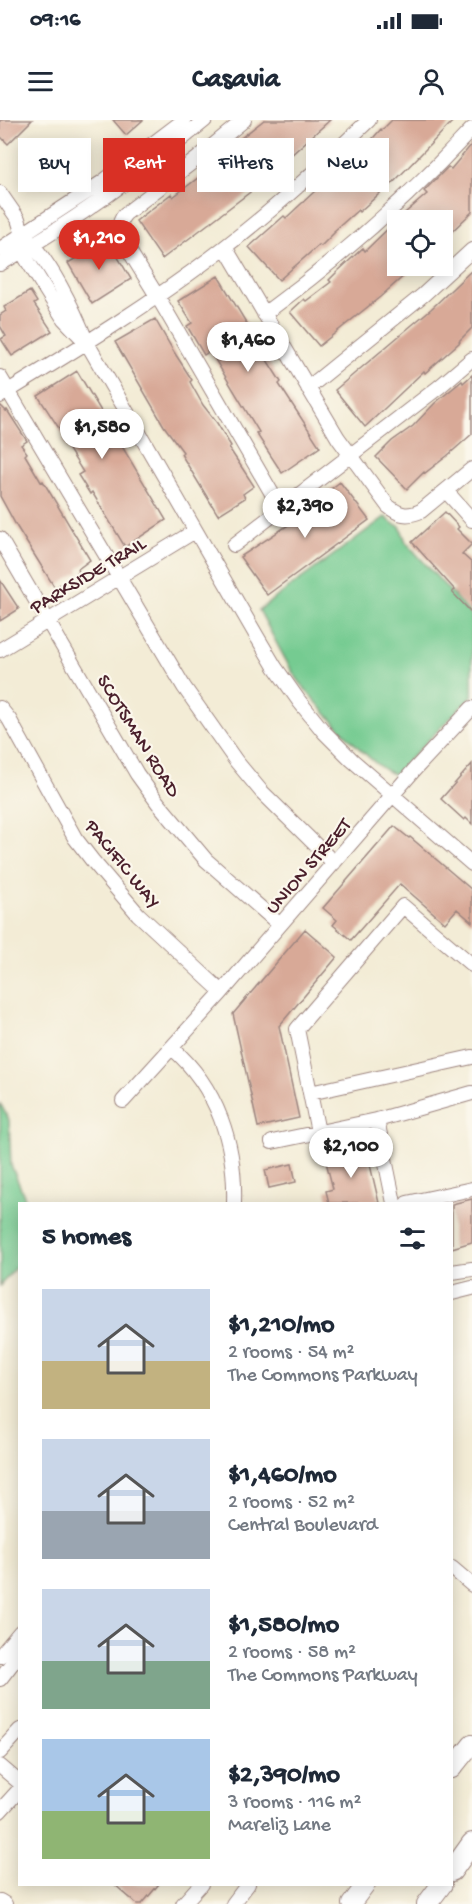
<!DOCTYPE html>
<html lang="en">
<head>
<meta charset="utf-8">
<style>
	:root { --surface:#fff; --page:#f2f2f3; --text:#1f2937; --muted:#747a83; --accent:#d93025 }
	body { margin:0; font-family:"Gochi Hand",sans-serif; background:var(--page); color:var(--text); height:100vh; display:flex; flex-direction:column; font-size:22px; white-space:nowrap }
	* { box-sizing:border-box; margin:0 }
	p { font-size:20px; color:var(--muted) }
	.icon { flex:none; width:33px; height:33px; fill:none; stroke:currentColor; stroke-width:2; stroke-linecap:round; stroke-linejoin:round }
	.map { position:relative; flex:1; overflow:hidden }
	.details { position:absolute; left:18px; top:1082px; width:435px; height:684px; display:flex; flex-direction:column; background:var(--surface); border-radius:0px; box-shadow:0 3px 15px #0003 }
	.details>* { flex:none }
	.top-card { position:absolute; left:18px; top:18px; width:436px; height:54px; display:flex; gap:12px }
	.buttons { position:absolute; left:387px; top:90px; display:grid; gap:12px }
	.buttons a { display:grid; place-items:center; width:66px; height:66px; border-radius:0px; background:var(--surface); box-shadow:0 3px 15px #0003; font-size:30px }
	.price { position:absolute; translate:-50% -51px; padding:0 14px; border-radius:21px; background:#fff; color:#222; font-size:20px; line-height:39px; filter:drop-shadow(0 2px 3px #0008) }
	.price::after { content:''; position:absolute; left:50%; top:36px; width:18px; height:14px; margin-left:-9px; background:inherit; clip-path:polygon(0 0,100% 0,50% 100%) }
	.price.on { background:var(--accent); color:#fff }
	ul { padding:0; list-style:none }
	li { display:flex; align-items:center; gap:18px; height:150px; padding:0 24px }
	li span { display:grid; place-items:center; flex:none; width:168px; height:120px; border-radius:0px; color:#555 }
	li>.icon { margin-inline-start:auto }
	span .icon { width:72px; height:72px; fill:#fffc; stroke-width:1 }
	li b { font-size:26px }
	h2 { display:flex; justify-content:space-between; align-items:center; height:72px; padding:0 24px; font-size:26px }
	.pill { padding:0 21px; border-radius:0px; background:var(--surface); box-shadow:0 3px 15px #0003; font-size:21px; line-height:54px }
	.pill.on { background:var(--accent); color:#fff }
	.status { display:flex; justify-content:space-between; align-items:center; height:42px; padding:0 30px; background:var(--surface); direction:ltr }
	.status svg { height:16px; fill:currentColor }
	header { display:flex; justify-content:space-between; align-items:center; height:78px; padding:0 24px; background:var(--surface); font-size:27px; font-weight:700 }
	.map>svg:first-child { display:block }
	.green { fill:#74cb91; stroke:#5f755e; stroke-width:1.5 }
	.building { fill:#d8a997 }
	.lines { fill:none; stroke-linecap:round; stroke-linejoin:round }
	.minor-casing { stroke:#9e8680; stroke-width:16 }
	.major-casing { stroke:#9e8680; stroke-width:20 }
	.highway-casing { stroke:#9e8680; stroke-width:22 }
	.minor { stroke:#fff; stroke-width:14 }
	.major { stroke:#fff; stroke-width:18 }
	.highway { stroke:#fff; stroke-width:20 }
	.labels { text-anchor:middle; stroke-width:4.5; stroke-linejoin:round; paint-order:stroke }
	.street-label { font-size:20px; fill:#4a1f2b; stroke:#fbf7ec }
</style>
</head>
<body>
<div class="status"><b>09:16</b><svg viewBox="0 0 49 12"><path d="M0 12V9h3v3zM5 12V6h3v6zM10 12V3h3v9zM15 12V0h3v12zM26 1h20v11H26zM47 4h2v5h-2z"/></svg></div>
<header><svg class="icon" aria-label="menu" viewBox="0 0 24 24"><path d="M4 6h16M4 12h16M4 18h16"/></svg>Casavia<svg class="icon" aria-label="person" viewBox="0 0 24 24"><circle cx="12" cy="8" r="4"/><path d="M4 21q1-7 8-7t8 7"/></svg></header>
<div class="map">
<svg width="472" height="1784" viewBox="0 0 472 1784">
	<rect width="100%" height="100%" fill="#fbf7ec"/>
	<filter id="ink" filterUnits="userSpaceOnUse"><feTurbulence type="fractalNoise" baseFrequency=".0167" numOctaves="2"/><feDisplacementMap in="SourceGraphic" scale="12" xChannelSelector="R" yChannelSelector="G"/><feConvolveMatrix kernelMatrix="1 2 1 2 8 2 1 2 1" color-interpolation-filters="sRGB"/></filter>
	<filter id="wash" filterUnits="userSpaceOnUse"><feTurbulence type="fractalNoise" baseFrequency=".008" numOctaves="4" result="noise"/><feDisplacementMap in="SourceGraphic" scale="24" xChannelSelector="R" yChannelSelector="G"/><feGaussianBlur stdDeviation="1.35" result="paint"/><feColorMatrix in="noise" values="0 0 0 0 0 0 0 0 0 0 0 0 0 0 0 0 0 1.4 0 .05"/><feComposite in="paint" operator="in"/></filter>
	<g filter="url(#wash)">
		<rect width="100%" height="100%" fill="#f3ecd6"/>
		<path class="green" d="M385,397L394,404L400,406L406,422L472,496V576L395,654C376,653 303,570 292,551C280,531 270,510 259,490Z
			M0,983L9,1000L11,1045L27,1083H20L19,1143L0,1166Z"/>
		<g id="blocks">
			<path class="building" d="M0,0H32L8,24L0,16Z
				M113,0H143L126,15Z
				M264,0H330L249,73L162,139L136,101L171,74L173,77L203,54L202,52L215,42L236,22Z
				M392,0H454L389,67L388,66L359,92L358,90L334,111L335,112L321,126L319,125L279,160L249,127L284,96L286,98L344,44L345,45L367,25L381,9L382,10Z
				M51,20L71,46L42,68L22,41Z
				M472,24V92L442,121V100H398V146H415L380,177L319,226L290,192L304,179L306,181L331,162L329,160L338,151L363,128L365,131L398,99L427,74L424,71L448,47L451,49Z
				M107,119L131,159L92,184L68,143Z
				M472,150V208L459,221L460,222L425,253L424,251L365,307L335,270L431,189Z
				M218,156L268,239L267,240L281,262L279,264L320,327L282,353L256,313L259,312L210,231L204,235L187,206L192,203L178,181Z
				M30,171L37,182L34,184L52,211L12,236L1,219L6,216L0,206V195L6,191L4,187Z
				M155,199L174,232L192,260L190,262L203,285L217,303L231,326L229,328L254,366L243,374L245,378L218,395L181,334L183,332L164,306L115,222Z
				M77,251L166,400L125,427L92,372L90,374L78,355L83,352L63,320L66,319L38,276Z
				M472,255V314L447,336L425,353L424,352L407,369L376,337L392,321L413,306L435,283L462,261L463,263Z
				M0,285L6,291L7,290L27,321L21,325L27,333L25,335L41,362L43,361L90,440L78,449L79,452L55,468L17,407L0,376Z
				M340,362L369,400L267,475L240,437L305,394L304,392L325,377L323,375Z
				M445,392L459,407L457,409L472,424L462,434L472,443V493L452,472L455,470L412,422Z
				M0,460L19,489L0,501Z
				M472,644V704L466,698L464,700L441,679Z
				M394,706L409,718L410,717L472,770V802L457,789L445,803L400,764L351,820L333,805L337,800L323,788Z
				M305,809L337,837L279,906L299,998L258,1007L233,894Z
				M367,1032L379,1083H329L326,1071L333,1069L325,1038L343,1033L359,1034Z
				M292,1044L296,1062L269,1068L265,1050Z
				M472,1079V1122L452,1128V1084Z
				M114,1764H159L142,1784H137Z"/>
		</g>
	</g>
	<g filter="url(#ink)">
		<use href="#blocks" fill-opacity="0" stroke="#9e8680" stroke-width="1.5"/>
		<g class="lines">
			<g class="minor-casing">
				<path id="minor" d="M244,0L198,38L125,94C119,101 118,107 120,116L162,184L281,389
					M0,73L18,99L23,115L22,132L64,199L83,219
					M23,115C49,138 74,190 87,223L256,515L275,547L299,581L324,612L352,640L472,744
					M225,127L338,318L388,386C399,395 407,397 421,391L472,349
					M0,129L101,63L184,0
					M0,144C72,103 141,53 205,0
					M264,194C339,139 409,77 472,9
					M0,257L184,567L236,641L261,671L334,743
					M308,268L423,175L472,130
					M0,276C77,229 154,182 225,127C276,88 323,44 369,0
					M446,371L472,400
					M0,419L137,654L158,683L206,740L280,805
					M234,425L439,267L472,239
					M0,530L195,411
					M0,588L9,599L75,718L92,740L138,794L222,872
					M172,928C217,967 236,1024 234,1083
					M310,973L472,937
					M123,981L222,872L415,649L472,588
					M318,1012L297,909L403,786L472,845
					M272,1022L377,1000
					M394,1083L377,1000L472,973
					M407,1083L472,1069
					M452,1152L472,1149
					M452,1173L472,1168
					M452,1448L472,1465
					M0,1536L20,1512
					M0,1559L20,1533
					M0,1632L20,1610
					M0,1646L20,1663
					M0,1691L20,1669
					M0,1781L5,1784
					M183,1784L201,1764
					M233,1784L248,1764"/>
			</g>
			<g class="major-casing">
				<path id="major" d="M452,1649L472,1624
					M351,1784L366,1764"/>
			</g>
			<g class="highway-casing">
				<path id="highway" d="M452,1751L472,1723
					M427,1784L442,1764"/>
			</g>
			<use href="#minor" class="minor"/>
			<use href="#major" class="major"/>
			<use href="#highway" class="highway"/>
		</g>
	</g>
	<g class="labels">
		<g class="street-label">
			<text transform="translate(87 454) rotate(-31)" y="7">PARKSIDE TRAIL</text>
			<text transform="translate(140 615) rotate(58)" y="7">SCOTSMAN ROAD</text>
			<text transform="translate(124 743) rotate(51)" y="7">PACIFIC WAY</text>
			<text transform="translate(307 745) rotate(-49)" y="7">UNION STREET</text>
		</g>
	</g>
</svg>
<div class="buttons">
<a><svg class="icon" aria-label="locate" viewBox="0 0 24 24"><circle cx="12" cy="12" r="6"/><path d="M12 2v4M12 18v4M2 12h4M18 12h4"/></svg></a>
</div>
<b class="price on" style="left:99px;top:151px">$1,210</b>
<b class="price" style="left:248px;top:253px">$1,460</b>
<b class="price" style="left:102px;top:340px">$1,580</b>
<b class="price" style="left:305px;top:419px">$2,390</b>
<b class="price" style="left:351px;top:1059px">$2,100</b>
<div class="top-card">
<a class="pill">Buy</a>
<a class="pill on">Rent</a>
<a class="pill">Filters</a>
<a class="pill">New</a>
</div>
<section class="details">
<h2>5 homes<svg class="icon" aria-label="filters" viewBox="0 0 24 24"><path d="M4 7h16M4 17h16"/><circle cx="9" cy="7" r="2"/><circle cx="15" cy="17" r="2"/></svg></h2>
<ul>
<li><span style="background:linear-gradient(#c9d6e8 60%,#c2b280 0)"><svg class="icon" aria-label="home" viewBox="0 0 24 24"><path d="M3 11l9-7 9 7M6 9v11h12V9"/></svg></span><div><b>$1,210/mo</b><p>2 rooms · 54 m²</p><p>The Commons Parkway</p></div></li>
<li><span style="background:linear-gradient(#c9d6e8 60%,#9aa5b1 0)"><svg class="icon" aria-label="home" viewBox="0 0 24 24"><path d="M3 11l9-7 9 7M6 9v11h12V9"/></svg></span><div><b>$1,460/mo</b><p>2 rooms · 52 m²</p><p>Central Boulevard</p></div></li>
<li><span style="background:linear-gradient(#c9d6e8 60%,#7fa58c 0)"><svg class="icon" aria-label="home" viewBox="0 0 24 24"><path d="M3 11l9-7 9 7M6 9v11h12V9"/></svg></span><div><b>$1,580/mo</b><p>2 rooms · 58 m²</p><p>The Commons Parkway</p></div></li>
<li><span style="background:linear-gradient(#a9c7e8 60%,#8fb573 0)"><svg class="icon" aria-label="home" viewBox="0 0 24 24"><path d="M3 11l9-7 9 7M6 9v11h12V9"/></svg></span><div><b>$2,390/mo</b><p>3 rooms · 116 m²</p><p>Mareliz Lane</p></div></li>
</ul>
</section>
</div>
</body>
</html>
